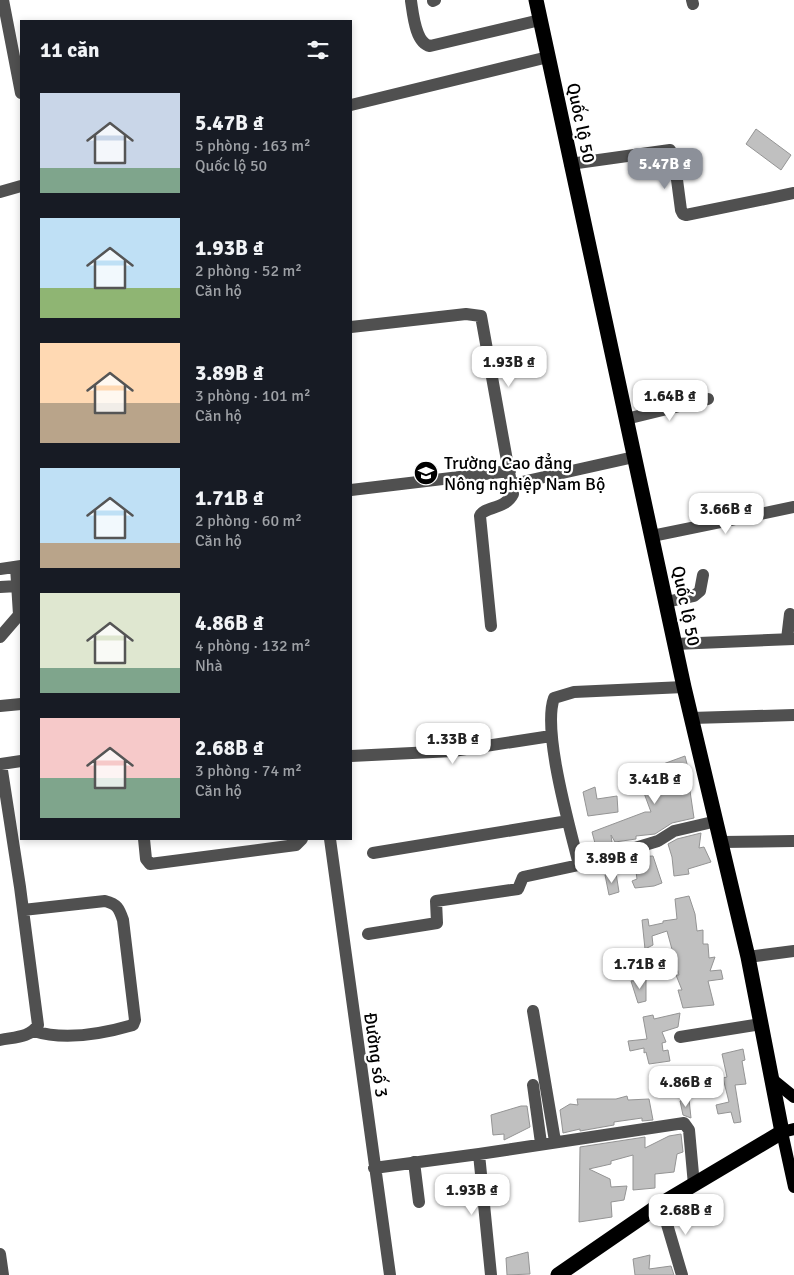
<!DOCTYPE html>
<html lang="vi">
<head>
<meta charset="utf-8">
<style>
	:root { --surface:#171b24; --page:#242831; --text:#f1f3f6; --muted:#9ea1a6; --accent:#8c9099 }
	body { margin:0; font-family:Signika,sans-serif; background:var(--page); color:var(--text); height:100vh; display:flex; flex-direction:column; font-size:19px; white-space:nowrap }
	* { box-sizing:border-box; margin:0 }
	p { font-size:16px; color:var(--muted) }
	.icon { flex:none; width:28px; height:28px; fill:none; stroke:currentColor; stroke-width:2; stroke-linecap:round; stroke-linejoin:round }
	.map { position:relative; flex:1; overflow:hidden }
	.details { position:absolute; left:20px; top:20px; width:332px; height:820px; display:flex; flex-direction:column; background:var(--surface); border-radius:0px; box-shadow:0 2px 8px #0003 }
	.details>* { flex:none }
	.price { position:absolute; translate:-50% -42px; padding:0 11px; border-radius:10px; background:#fff; color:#222; font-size:16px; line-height:32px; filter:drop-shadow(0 1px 2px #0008) }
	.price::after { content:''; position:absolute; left:50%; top:30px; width:15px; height:11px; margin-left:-8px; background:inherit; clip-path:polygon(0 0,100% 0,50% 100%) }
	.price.on { background:var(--accent); color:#fff }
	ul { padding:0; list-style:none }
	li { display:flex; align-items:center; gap:15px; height:125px; padding:0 20px }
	li span { display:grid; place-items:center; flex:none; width:140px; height:100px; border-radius:0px; color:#555 }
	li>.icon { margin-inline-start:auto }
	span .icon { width:60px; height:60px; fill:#fffc; stroke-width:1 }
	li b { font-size:21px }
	h2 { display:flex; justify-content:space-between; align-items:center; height:60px; padding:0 20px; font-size:21px }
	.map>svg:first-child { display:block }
	.building { fill:#c0c0c0; stroke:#949494 }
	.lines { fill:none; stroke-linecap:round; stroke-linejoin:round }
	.minor { stroke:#505050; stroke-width:12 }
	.major { stroke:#000; stroke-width:12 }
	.highway { stroke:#000; stroke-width:15 }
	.labels { text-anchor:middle; stroke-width:4.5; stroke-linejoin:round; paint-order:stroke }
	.street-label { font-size:18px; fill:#000; stroke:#fff }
	.poi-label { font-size:18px; fill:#000; stroke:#fff; text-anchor:start }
</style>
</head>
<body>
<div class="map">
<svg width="794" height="1275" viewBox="0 0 794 1275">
	<rect width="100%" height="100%" fill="#fff"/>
	<path class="building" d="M756,129L791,155L781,170L746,144Z
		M685,756L688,768L686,791H690L694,818L672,823L655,834L636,836V839L615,842L611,835L612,843L596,847L592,832L645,812H651L644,793L657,794L650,786L644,771Z
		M595,787L597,799L617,796L618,812L588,816L583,792Z
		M701,833L699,848L704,847L711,862L688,869L689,874L674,876L672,857L668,844L677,839Z
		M653,856L662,883L654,886L635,888L632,881L637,879L634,857Z
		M616,873L619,892L609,895L605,875Z
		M689,896L695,914L697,931L703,930V944H708L709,958L715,957L710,971L721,970L723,979L708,981L714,1005L683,1008L678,990H682L676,975H679L667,931L652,936L653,945L645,949L642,920L648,919L649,926L663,923V921L677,919L675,899Z
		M646,980V1001L638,1003L631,981Z
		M680,1013L678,1027L662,1032L666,1042L662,1043L663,1051L668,1050L670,1061L649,1064L646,1052L644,1053V1048L630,1051L628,1041L647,1039L643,1017L653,1015L654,1019Z
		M743,1049L745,1060L742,1061L746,1084L735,1085L741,1122L734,1123L731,1112L718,1114L716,1105L729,1102L723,1078L727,1077L722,1054Z
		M627,1096L628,1100L649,1099L653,1120L642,1121V1118L614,1122V1125L580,1131V1129L563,1133L560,1110L570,1104L578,1105L577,1099H616Z
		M689,1099L691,1118L683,1115L680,1101Z
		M521,1106H527L530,1127L504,1140V1134L493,1135L491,1115Z
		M681,1134L683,1152L677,1154L674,1172L655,1174V1188L633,1190V1155L611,1161V1164L589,1169L610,1179L611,1187L627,1186L624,1200L611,1202L612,1217L579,1222L580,1147L645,1137V1148L669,1136Z
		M528,1252L530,1274L507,1275L506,1258Z
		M650,1255L649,1269L671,1266L674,1275H635L633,1259Z"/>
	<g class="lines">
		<path class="minor" d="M3,0L21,93
			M692,0L693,4
			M411,1C413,13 415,43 430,46L540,20
			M433,1L435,0
			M351,105L548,57
			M570,164L670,150L674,157L681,210L683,214L686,215L794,193
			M0,192L21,186
			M351,327L466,314L481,316L513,494C505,510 484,506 480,516L491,626
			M626,419L708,399
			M513,484L634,457
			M351,490L510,471
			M652,536L794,507
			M0,569L21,566
			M0,587L18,586
			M666,602L694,596L700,591L703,575
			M0,637L19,615L16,567
			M787,639L790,614
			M675,644L794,639
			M684,687L574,692L554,698C542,731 570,828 579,865L658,841L674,831L717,821
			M0,706L21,704
			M691,718L794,715
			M351,756L453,751L551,736
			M144,839L146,859L150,864L296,845L302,839
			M330,839L390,1275
			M721,842L794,841
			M373,853L568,821
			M23,910L105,901C117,904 119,908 123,920L135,1020L133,1025C102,1034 65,1041 34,1031
			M368,934L437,923L436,901L518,889L523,877L579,865
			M748,957L794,951
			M533,1011L555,1141
			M680,1037L761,1024
			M0,1040C14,1037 30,1038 38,1025L20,887L1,764L21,761
			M533,1085L541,1143
			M479,1154L491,1275
			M414,1162L419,1202
			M374,1168L479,1154L684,1123L689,1130L694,1185
			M661,1204L682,1275
			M0,1254L3,1275"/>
		<path class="major" d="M773,1080L794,1097
			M794,1129L782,1132L794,1187"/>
		<path class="highway" d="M536,0L684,687L748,957L782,1132L661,1204L558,1275"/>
	</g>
	<defs>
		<g id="university-disc" transform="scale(1.25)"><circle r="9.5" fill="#000" stroke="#fff"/><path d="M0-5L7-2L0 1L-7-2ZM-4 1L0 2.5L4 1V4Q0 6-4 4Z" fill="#fff"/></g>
	</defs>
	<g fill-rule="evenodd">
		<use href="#university-disc" x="426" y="473"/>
	</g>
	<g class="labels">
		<g class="street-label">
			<text transform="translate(581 123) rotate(78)" y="6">Quốc lộ 50</text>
			<text transform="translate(686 606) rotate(78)" y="6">Quốc lộ 50</text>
			<text transform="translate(376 1055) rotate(82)" y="6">Đường số 3</text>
		</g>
		<g class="poi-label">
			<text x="444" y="469">Trường Cao đẳng<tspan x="444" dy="21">Nông nghiệp Nam Bộ</tspan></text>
		</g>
	</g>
</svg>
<b class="price on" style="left:665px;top:190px">5.47B ₫</b>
<b class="price" style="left:509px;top:388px">1.93B ₫</b>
<b class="price" style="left:670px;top:422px">1.64B ₫</b>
<b class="price" style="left:726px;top:535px">3.66B ₫</b>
<b class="price" style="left:453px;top:765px">1.33B ₫</b>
<b class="price" style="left:655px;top:805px">3.41B ₫</b>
<b class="price" style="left:612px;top:884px">3.89B ₫</b>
<b class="price" style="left:640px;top:990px">1.71B ₫</b>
<b class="price" style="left:686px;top:1108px">4.86B ₫</b>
<b class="price" style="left:472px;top:1216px">1.93B ₫</b>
<b class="price" style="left:686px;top:1236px">2.68B ₫</b>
<section class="details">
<h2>11 căn<svg class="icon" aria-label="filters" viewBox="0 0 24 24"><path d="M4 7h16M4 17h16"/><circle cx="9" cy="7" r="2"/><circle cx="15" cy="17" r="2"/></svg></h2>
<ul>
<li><span style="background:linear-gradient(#c9d6e8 75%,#7fa58c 0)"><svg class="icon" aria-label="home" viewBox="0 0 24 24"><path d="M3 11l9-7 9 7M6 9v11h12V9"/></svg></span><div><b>5.47B ₫</b><p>5 phòng · 163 m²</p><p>Quốc lộ 50</p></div></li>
<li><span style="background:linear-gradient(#bfe0f5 70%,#8fb573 0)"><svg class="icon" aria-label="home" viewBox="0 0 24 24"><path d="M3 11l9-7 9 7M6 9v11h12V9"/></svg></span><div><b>1.93B ₫</b><p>2 phòng · 52 m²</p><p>Căn hộ</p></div></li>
<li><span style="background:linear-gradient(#ffd9b3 60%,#b9a48a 0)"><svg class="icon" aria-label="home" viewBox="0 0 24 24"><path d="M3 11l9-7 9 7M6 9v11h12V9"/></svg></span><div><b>3.89B ₫</b><p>3 phòng · 101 m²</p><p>Căn hộ</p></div></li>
<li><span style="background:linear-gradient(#bfe0f5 75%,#b9a48a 0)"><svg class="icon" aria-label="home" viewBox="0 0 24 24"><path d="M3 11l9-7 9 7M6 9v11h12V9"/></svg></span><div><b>1.71B ₫</b><p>2 phòng · 60 m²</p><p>Căn hộ</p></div></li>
<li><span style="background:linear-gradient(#dfe7d0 75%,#7fa58c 0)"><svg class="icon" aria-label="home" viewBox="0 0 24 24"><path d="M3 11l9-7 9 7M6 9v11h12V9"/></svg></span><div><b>4.86B ₫</b><p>4 phòng · 132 m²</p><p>Nhà</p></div></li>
<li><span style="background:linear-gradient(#f6c9c9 60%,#7fa58c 0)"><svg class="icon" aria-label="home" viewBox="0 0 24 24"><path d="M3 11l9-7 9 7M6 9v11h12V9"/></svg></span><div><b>2.68B ₫</b><p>3 phòng · 74 m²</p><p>Căn hộ</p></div></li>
</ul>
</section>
</div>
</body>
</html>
